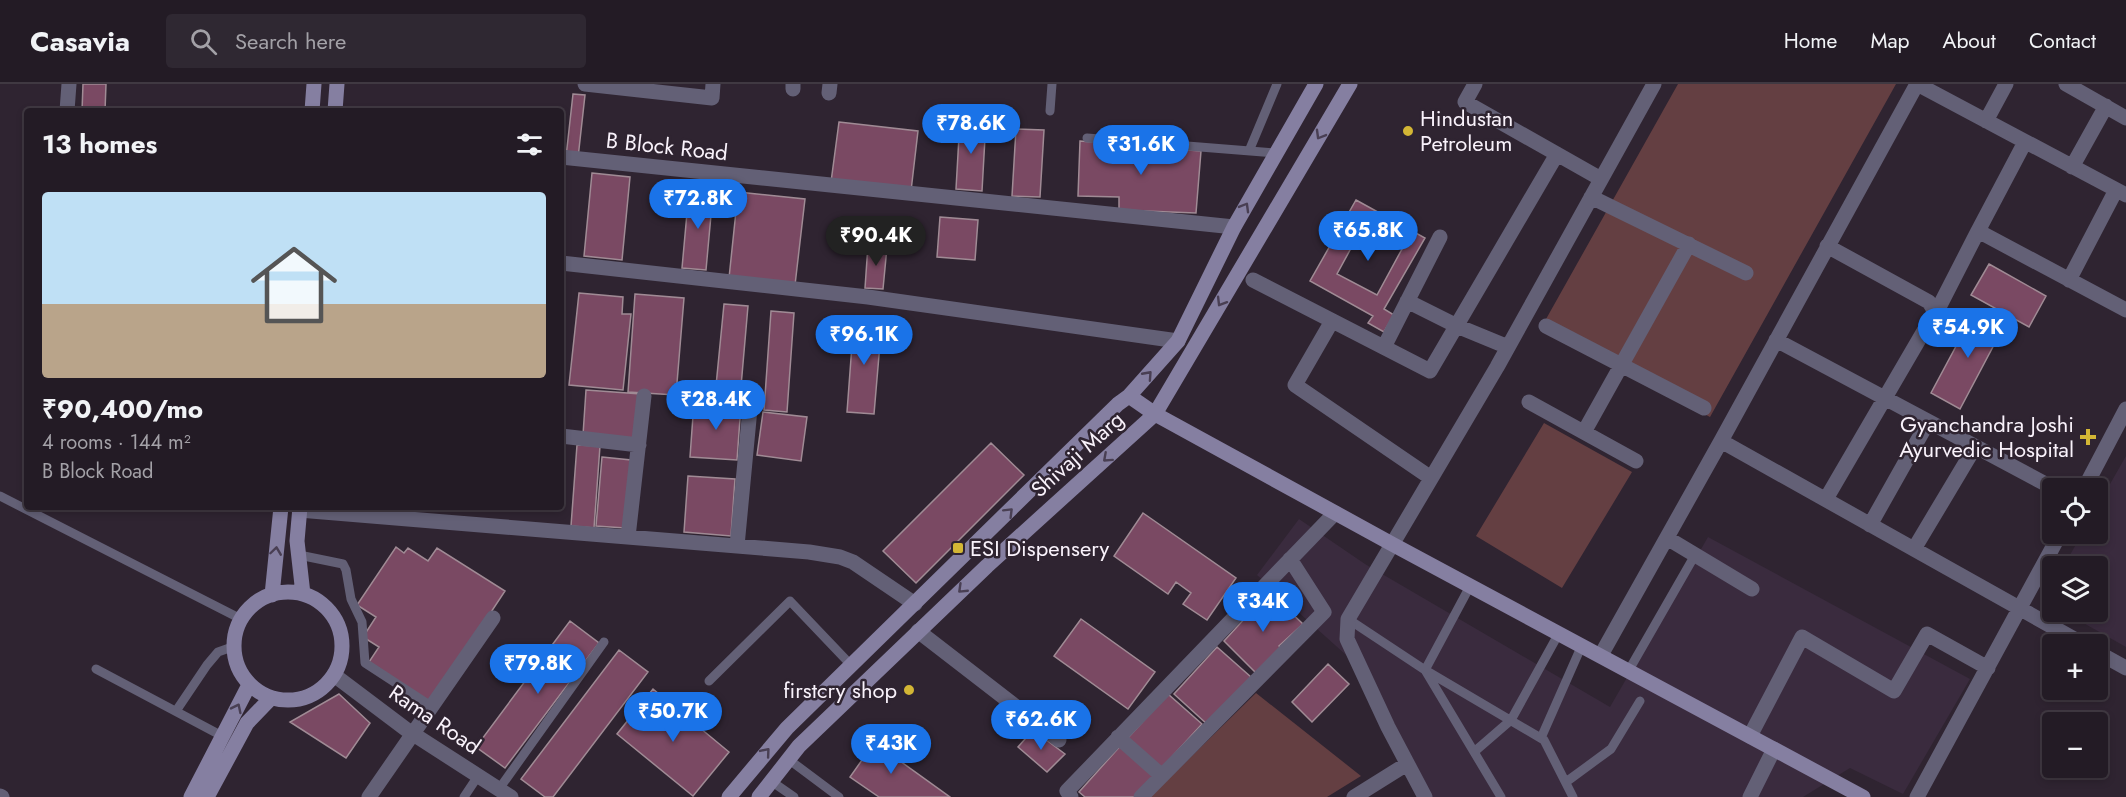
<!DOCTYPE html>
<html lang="en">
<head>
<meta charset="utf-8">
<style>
	:root { --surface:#231b25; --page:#2f2832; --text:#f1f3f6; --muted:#a3a1a7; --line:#403942; --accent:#1a73e8 }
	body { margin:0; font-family:Jost,sans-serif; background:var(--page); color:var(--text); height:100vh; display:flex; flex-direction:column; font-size:22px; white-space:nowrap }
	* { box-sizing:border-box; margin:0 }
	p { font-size:20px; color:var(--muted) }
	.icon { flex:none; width:33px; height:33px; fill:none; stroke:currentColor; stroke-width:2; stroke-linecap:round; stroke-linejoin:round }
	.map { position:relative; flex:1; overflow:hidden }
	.panel { position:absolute; left:24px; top:24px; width:540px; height:402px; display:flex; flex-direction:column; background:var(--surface); border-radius:6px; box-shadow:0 3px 9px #0003,0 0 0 2px var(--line) }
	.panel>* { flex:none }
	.controls { position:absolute; left:2042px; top:394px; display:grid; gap:12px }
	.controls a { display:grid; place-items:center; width:66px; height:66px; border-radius:6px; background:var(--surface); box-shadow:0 3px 9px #0003,0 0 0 2px var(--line); font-size:30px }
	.price { position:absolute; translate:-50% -51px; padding:0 14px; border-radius:21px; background:var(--accent); color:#fff; font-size:20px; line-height:39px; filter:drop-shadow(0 2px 3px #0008) }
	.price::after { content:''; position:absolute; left:50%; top:36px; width:18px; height:14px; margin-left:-9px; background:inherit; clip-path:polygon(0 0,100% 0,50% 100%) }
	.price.selected { background:#222; color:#fff }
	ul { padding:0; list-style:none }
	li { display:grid; align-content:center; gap:12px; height:318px; padding:0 18px }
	li span { display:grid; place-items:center; height:186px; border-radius:6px; color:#555 }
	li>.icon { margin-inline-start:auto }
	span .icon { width:108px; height:108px; fill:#fffc; stroke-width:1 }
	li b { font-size:26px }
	h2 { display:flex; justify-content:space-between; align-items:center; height:72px; padding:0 18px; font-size:26px }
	header { display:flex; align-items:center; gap:36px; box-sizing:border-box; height:84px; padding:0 30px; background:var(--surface); border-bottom:2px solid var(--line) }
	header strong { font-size:28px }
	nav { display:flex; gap:33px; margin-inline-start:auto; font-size:21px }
	.search { width:420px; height:54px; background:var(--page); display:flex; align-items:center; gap:15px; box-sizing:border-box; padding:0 21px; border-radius:6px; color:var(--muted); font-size:22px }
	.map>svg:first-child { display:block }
	.built { fill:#3a2b3e }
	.green { fill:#643f42 }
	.building { fill:#7a4963; stroke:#a08b95; stroke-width:1.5; fill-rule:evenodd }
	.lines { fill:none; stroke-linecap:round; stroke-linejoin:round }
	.lane { stroke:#636076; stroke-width:9 }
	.street { stroke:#636076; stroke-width:15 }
	.secondary { stroke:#857fa1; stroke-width:15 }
	.oneway { stroke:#493f53 }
	.poi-dot { fill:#d3b635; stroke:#2f2431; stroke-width:2 }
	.labels { text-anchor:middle; stroke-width:5; stroke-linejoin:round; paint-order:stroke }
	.poi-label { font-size:22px; fill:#f9f2fb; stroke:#2f2431; text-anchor:start }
	.street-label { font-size:22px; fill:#f9f2fb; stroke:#2f2431 }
</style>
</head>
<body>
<header>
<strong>Casavia</strong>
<div class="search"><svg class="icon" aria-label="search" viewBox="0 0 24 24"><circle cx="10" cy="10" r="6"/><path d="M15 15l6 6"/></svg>Search here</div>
<nav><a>Home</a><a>Map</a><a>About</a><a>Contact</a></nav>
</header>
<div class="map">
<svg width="2126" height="713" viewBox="0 0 2126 713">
	<rect width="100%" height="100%" fill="#2f2431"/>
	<path class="built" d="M2126,372V563L2064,528H2097V483H2063L2082,450H2097V423Z
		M1299,435L1365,480L1610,623L1708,453L1970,595L1903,710L1850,684L1803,713H1427L1355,579L1257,491Z"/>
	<path class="green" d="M1678,0H1896L1710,333L1541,244Z
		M1544,339L1632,388L1562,504L1476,452Z
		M1256,609L1361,692L1327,713H1150Z"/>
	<path class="building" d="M83,0H106L105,27H82Z
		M573,10L585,11L578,74L566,73Z
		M960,35L986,36L982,107L956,105Z
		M839,38L918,47L911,107L831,98Z
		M1016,45L1044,46L1040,113L1012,112Z
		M1080,57L1201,67L1196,129L1119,126V113L1078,112Z
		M592,89L630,93L622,176L584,172Z
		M689,107L713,109L706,186L682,184Z
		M738,108L805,115L795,201L729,194Z
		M1356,116L1425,154L1384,225L1394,231L1384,248L1368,239L1373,232L1310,197ZM1362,144L1402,165L1377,211L1337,190Z
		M940,133L978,136L975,176L937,173Z
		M868,161L887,163L883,205L865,204Z
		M1989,180L2046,212L2029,243L1971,211Z
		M579,209L623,213L622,230H631L623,306L569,301Z
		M635,210L684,214L676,311L628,308Z
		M724,220L748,222L740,314L715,312Z
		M1976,225L2005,240L1960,325L1931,309Z
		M771,227L794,229L787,328L764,326Z
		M854,234L882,236L874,330L847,328Z
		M561,300H565L561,349Z
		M586,306L641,310L637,355L583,351Z
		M694,318L741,321L737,376L690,373Z
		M763,328L807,333L801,377L757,371Z
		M991,359L1024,391L916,499L883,467Z
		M577,361L600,362L594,444L571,442Z
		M602,373L631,376L625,444L596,442Z
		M688,392L735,395L731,452L684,448Z
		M352,423H412V426Z
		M1143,429L1236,494L1207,536L1183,520L1191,509L1176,498L1168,510L1114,472Z
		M396,463L404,469L408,464L428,477L437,464L505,507L431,619L369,578L379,563L363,553L376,533L357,521Z
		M1269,508L1303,540L1279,562L1283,565L1256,589L1224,557Z
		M1081,535L1155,588L1128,625L1054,572Z
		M570,537L599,559L505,684L476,663Z
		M1217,563L1251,593L1208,641L1174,610Z
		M619,566L648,588L553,713H545L521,695Z
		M1328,580L1349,600L1312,638L1292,618Z
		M653,605L729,668L693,712L617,650Z
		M339,610L370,639L346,674L290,638Z
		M1168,610L1202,640L1159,687L1125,657Z
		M1033,646L1065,670L1047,688L1018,663Z
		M879,652L898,666L893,672L950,713H879L850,693Z
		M1122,660L1156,690L1135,713H1085L1079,708Z"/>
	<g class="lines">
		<path class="lane" d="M1050,27L1052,0
			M1087,54L1276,69
			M1249,67L1277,0
			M0,412L241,535
			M299,471L343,480L346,486L351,515L362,538L365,579L431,622
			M1470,502L1425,586L1544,656L1573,713
			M1348,535L1425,586L1501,713
			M96,585L224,653
			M1629,586L1695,471
			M709,597L790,517L851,581
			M176,627L207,581L218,568L235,562
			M1541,654L1582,561
			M1474,668L1511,636L1559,549
			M788,675L839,713
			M771,697L794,713
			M1566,698L1611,665L1640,617
			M499,705L604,558
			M464,713L478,692"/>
		<path class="street" d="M585,0L712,14L713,0
			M1475,0L1465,18L1601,95
			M2066,0L2126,34
			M793,5V0
			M829,9L830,0
			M67,27L69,0
			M1986,37L2006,0
			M2025,58L1978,147L2126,226
			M561,73L1234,143
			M2072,83L2106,22
			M1591,113L1746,189
			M561,179L868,213L1178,257
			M1253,196L1430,287L1557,70
			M2069,196L2116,106
			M1407,217L1457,242L1508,263
			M1935,231L1978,147
			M1332,237L1295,301L1431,394
			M1546,242L1704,324
			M1776,256L2055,405
			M1384,263L1440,153
			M1529,318L1636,377
			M1584,348L1689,160
			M561,352L639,361
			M1721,357L2085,561
			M2084,405L2126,325
			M1826,415L1935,228L1929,218L1827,162
			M299,426L809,468L840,473L853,478L915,520
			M1870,441L1928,338
			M628,453L644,312
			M1667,454L1752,505
			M737,462L751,314
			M1914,465L1975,363
			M918,547L1059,656
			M2097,568L2126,584
			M1601,571L1721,357L1917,0L2126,111
			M334,591L407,646L511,713
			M1750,652L1802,553L1894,607L1927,550L1988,584
			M1118,653L1162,692
			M0,712L2,713
			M369,713L493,534
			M1071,713L1067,707L1335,429
			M1141,713L1324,528L1290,475
			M1354,713L1407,680
			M1425,713L1388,643L1347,555L1348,535L1497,283L1654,0
			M1750,713L1774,665
			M1917,713L2060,450"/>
		<path class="secondary" d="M312,27L314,0
			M335,27L337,0
			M1129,312L1155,330L1392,460L1863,713
			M300,423L297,457L303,510
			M234 562a54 54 0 1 1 108 0a54 54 0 1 1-108 0Z
			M272,511L281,423
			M191,713L249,601
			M207,713L247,639L271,614
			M729,713L787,644L1118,320L1129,312L1178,257L1234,143L1316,0
			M759,713L799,662L987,482L1155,330L1350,0"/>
	</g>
	<defs><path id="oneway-chevron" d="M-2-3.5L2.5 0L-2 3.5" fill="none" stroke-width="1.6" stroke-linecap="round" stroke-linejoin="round" transform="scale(1.5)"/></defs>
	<g class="oneway">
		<use href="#oneway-chevron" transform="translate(1320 51) rotate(120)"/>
		<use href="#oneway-chevron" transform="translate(1245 123) rotate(-60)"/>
		<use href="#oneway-chevron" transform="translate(1221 218) rotate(121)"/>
		<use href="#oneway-chevron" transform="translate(1148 291) rotate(-48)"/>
		<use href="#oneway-chevron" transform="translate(1107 374) rotate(138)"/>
		<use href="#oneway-chevron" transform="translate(1009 428) rotate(-45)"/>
		<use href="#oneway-chevron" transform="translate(276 467) rotate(-82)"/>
		<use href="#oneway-chevron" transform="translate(962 505) rotate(136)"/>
		<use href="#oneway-chevron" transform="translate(237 624) rotate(-64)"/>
		<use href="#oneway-chevron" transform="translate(766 668) rotate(-50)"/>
	</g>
	<g class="poi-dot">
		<circle cx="1408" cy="47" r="6"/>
		<path d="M2085 344h6v6h6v6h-6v6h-6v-6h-6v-6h6z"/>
		<rect x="952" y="458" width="12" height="12" rx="3"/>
		<circle cx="909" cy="606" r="6"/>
	</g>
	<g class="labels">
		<g class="poi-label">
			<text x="1420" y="42">Hindustan<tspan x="1420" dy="25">Petroleum</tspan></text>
			<text x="2074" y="348" text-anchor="end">Gyanchandra Joshi<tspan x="2074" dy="25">Ayurvedic Hospital</tspan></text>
			<text x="970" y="472">ESI Dispensery</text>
			<text x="897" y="614" text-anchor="end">firstcry shop</text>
		</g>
		<g class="street-label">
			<text transform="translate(667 62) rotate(6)" y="8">B Block Road</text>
			<text transform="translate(1077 370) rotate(-42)" y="8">Shivaji Marg</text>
			<text transform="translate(435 635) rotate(34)" y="8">Rama Road</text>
		</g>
	</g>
</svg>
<div class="controls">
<a><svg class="icon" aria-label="locate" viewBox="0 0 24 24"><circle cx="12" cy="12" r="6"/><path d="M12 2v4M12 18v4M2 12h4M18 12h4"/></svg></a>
<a><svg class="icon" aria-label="layers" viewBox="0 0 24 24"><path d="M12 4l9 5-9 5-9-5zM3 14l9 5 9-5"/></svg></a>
<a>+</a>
<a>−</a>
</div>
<b class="price" style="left:971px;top:71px">₹78.6K</b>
<b class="price" style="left:1141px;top:92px">₹31.6K</b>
<b class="price" style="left:698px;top:146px">₹72.8K</b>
<b class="price" style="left:1368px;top:178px">₹65.8K</b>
<b class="price selected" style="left:876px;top:183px">₹90.4K</b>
<b class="price" style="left:1968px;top:275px">₹54.9K</b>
<b class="price" style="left:864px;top:282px">₹96.1K</b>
<b class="price" style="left:716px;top:347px">₹28.4K</b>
<b class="price" style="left:1263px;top:549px">₹34K</b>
<b class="price" style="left:538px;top:611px">₹79.8K</b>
<b class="price" style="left:673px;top:659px">₹50.7K</b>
<b class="price" style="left:1041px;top:667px">₹62.6K</b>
<b class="price" style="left:891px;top:691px">₹43K</b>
<section class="panel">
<h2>13 homes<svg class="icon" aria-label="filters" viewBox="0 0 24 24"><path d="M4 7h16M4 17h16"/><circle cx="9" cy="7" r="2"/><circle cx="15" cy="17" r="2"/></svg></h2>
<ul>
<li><span style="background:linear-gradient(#bfe0f5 60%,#b9a48a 0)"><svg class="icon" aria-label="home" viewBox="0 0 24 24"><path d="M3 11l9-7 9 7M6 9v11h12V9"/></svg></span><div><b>₹90,400/mo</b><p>4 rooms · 144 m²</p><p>B Block Road</p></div></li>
</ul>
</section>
</div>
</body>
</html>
